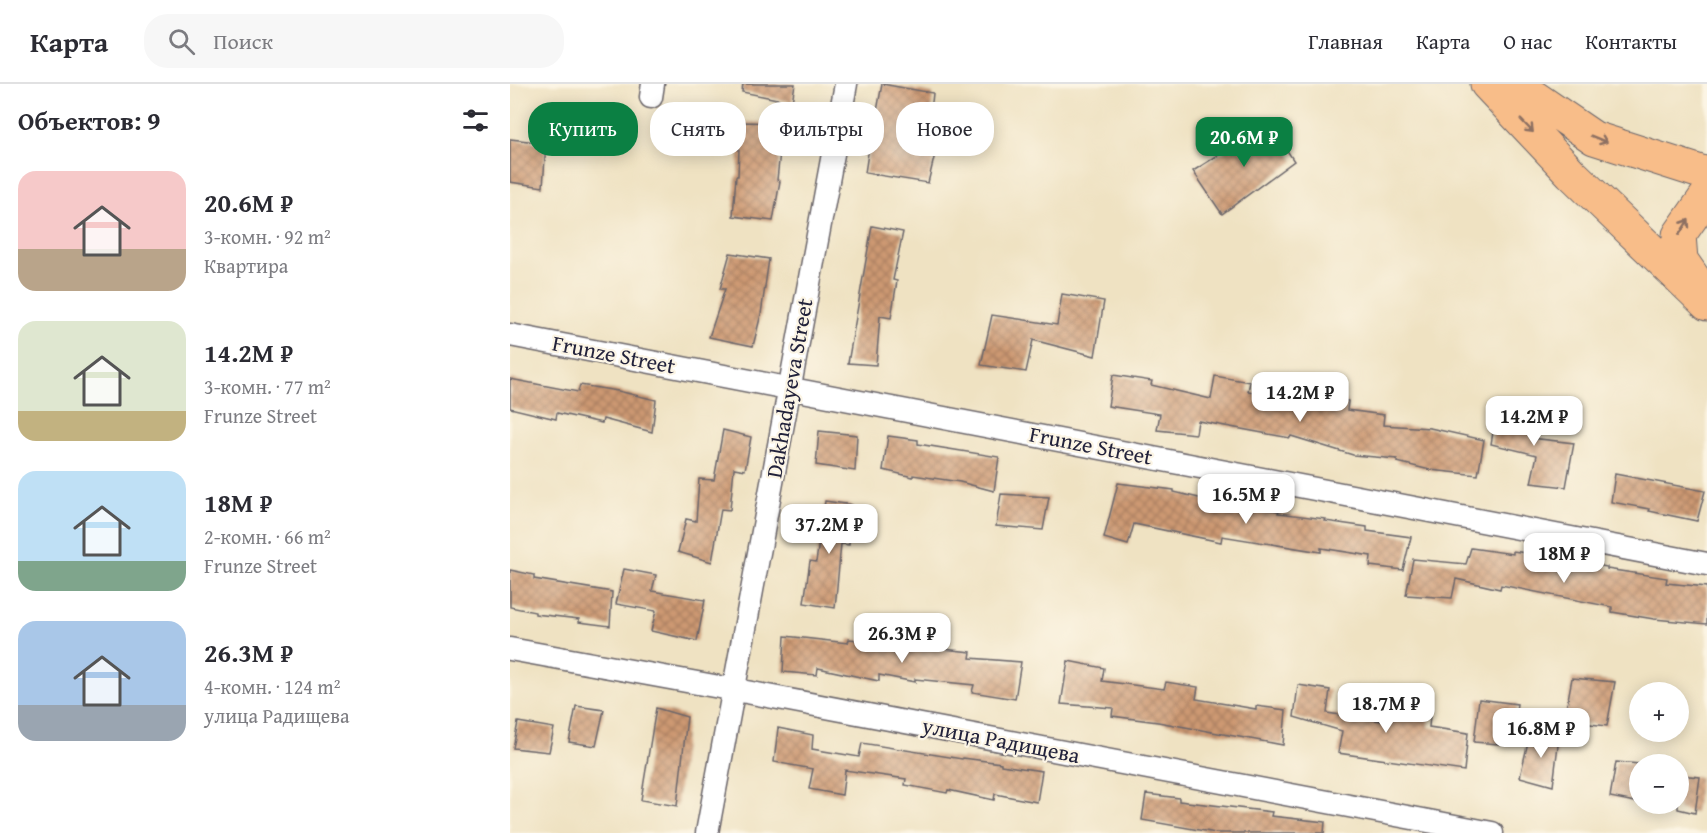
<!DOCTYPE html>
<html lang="ru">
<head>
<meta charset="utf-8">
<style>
	:root { --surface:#fff; --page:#f7f7f7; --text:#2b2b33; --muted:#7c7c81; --line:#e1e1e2; --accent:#0b8043 }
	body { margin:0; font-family:"Gentium Book Plus",serif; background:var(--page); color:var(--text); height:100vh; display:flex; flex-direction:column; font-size:22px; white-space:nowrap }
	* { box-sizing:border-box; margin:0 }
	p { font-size:20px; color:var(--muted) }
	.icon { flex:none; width:33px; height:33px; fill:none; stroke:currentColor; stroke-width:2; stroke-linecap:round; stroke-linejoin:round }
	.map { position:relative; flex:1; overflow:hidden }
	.sheet { display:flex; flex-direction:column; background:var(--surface); width:510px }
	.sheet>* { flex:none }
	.banner { position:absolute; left:18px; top:18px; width:570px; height:54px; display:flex; gap:12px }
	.buttons { position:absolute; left:1119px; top:598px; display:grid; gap:12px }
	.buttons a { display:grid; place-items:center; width:60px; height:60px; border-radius:50%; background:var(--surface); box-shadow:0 3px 15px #0003; font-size:30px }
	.price { position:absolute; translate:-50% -51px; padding:0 14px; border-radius:12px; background:#fff; color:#222; font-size:20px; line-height:39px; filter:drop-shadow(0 2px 3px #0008) }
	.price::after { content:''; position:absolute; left:50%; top:36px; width:18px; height:14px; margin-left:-9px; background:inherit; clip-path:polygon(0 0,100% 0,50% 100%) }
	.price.active { background:var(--accent); color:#fff }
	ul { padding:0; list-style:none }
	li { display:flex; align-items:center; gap:18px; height:150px; padding:0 18px }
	li span { display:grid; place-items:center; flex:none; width:168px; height:120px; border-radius:18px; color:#555 }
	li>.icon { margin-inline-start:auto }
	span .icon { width:72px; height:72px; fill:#fffc; stroke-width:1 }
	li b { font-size:26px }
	h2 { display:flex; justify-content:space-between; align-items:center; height:72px; padding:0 18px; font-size:26px }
	.tag { padding:0 21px; border-radius:24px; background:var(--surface); box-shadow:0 3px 15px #0003; font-size:21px; line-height:54px }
	.tag.active { background:var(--accent); color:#fff }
	header { display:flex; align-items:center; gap:36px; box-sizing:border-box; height:84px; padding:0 30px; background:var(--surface); border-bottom:2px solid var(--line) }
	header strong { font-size:28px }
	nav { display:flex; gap:33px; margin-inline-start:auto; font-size:21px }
	.search { width:420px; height:54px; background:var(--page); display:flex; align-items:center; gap:15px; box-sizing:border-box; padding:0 21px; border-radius:24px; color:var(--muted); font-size:22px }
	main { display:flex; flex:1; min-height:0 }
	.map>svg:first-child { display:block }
	.building { fill:url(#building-cross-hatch) }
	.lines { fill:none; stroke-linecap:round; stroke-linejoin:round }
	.street-casing { stroke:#6a656a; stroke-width:25 }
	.primary-casing { stroke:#6a656a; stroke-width:35 }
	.street { stroke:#fff; stroke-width:22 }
	.primary { stroke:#f8bd89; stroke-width:33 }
	.oneway { stroke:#8d7062 }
	.labels { text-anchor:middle; stroke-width:4.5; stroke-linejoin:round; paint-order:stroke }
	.street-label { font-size:22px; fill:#22223b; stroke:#fcf5e5 }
</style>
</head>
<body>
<header>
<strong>Карта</strong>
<div class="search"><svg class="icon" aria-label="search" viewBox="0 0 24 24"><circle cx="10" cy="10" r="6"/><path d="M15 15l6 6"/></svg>Поиск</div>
<nav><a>Главная</a><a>Карта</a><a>О нас</a><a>Контакты</a></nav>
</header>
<main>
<section class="sheet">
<h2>Объектов: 9<svg class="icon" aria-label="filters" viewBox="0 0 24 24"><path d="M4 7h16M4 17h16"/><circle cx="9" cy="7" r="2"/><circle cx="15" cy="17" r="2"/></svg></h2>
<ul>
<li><span style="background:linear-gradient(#f6c9c9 65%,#b9a48a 0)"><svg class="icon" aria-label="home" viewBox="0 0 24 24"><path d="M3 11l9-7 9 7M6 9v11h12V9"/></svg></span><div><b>20.6M ₽</b><p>3-комн. · 92 m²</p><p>Квартира</p></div></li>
<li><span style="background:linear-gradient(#dfe7d0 75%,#c2b280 0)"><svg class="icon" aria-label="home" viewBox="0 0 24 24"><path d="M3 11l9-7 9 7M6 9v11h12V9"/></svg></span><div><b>14.2M ₽</b><p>3-комн. · 77 m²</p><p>Frunze Street</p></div></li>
<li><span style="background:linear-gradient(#bfe0f5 75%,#7fa58c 0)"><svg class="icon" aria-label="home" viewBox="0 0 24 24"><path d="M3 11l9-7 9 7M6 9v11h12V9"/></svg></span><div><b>18M ₽</b><p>2-комн. · 66 m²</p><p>Frunze Street</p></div></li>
<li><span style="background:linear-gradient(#a9c7e8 70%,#9aa5b1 0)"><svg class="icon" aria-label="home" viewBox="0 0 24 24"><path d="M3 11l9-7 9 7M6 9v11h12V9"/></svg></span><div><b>26.3M ₽</b><p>4-комн. · 124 m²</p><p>улица Радищева</p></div></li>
</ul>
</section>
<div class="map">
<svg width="1197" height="749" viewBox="0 0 1197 749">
	<defs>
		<pattern id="building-cross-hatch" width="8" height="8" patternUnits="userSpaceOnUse" patternTransform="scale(1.5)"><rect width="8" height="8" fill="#cd9972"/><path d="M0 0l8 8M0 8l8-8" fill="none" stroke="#a67c5f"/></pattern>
	</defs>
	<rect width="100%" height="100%" fill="#fcf5e5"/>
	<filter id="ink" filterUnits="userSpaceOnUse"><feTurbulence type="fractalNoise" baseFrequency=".0167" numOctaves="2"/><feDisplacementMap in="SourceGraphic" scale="12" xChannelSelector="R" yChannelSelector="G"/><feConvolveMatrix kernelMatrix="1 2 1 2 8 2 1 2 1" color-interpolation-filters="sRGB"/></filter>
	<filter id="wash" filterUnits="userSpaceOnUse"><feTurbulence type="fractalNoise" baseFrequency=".008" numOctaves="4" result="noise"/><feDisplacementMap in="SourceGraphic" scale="24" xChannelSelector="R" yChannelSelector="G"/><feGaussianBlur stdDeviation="1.35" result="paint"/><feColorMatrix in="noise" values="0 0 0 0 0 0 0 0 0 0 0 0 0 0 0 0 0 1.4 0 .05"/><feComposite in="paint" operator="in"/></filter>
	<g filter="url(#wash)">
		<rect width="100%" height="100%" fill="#efe2c2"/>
		<g id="blocks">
			<path class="building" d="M233,0H285L282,18L232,8Z
				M372,0L423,9L419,47L430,49L418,99L355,89L363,37L365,38Z
				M230,38L273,39L267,96L270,97L263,137L223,132L226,92H228Z
				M759,39L784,77L712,130L683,87Z
				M0,55L36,59L33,103L0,98Z
				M362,142L393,148L383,196L387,197L381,234L370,232L366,281L338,279Z
				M220,169L259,175L251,230L243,262L199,253L215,205H210Z
				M552,210L594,217L585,272L523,256L516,288L471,281L482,231L547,241Z
				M603,291L642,297L641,301L701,315L705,292L740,298L738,307L795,321L798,307L838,317L837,326L874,331L873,341L920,344L974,356L968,391L920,386L887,378V375L843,371L781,352L780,354L688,337L686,350L647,346L650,330L598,322Z
				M0,295L68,308L70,301L108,307L146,316L142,348L93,335L92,339L47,329L46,335L0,324Z
				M987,325L1026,328L1021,354L1064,359L1056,403L1021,399L1027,371L981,360Z
				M213,346L241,353L235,386L224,384L220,426L211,425L202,478L168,468L176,435L186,437L189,395L204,396Z
				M309,347L347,351L345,387L306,381Z
				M378,352L408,356V360L489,373L484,407L450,398L403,391V393L373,386Z
				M1105,390L1195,407L1187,437L1139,427L1140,425L1101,418Z
				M608,399L664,406V408L734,425V422L769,427L768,429L816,435L815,437L857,443V447L901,453L893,486L860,482L861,472L811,464V468L712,452L711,458L624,440L618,461L594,454Z
				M491,410L539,413L533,446L486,442Z
				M315,417L342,421L339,461L331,460L325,524L294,519L300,477L306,478Z
				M961,464L1003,470V467L1055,475L1097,483V485L1157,494L1156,499L1197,503V540L1144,535L1102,528V523L991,501L990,505L946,495L942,514L896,511L903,475L956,480Z
				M114,485L146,491L142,507L195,516L187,557L141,547L146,527L106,520Z
				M0,486L24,491V495L102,508L100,542L69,538V535L25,530V528L0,523Z
				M275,552L338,559L339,555L461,568L460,574L511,578L505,615L462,608L464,601L405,595V598L369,591V597L308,584L307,591L273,588Z
				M558,577L594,584L592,597L654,605L656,598L688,603L686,615L746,625V622L776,626L773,661L648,638L602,632L603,624L551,620Z
				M1062,594L1105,598L1097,642L1054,637Z
				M788,601L820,606L817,629L878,638L880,624L920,632L919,643L958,649L954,687L828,669L832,647L784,633Z
				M969,615L1007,620L1001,661L964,658Z
				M66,622L94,626L86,662L59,658Z
				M146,624L177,633L167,722L131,716Z
				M8,638L44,644L39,668L3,664Z
				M268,644L303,651L302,665L349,673L352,659L452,675L453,674L491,679V681L532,687L527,718L485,710L484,716L438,706L437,709L395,701L396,695L335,686L332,711L299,705L303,685L264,678Z
				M1020,649L1049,653L1043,702L1010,693Z
				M1106,678L1130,680V719L1100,713Z
				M1168,691L1190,693L1185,729L1168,725Z
				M636,710L669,714V717L762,728L761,732L815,738L814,749H706L632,736Z"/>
		</g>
	</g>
	<g filter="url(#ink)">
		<use href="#blocks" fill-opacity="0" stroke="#6a656a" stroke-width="1.5"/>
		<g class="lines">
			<g class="street-casing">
				<path id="street" d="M141,13L143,0
					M0,251L1197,480
					M0,565L226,606L982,749
					M197,749L336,0"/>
			</g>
			<g class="primary-casing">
				<path id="primary" d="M977,0L1061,89L1197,220
					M1005,0L1084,54L1197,90
					M1189,202L1171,176L1169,151L1197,111"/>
			</g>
			<use href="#street" class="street"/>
			<use href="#primary" class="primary"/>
		</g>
		<defs><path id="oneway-shaft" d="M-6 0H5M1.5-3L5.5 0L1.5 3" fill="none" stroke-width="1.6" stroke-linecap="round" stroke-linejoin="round" transform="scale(1.5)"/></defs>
		<g class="oneway">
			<use href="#oneway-shaft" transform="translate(1017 42) rotate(46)"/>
			<use href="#oneway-shaft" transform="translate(1089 55) rotate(22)"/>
			<use href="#oneway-shaft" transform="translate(1174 143) rotate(-58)"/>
		</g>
	</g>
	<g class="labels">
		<g class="street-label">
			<text transform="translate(104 270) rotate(11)" y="8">Frunze Street</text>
			<text transform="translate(279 304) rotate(-80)" y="8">Dakhadayeva Street</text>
			<text transform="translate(581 361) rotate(11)" y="8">Frunze Street</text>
			<text transform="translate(491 656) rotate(11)" y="8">улица Радищева</text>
		</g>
	</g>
</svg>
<div class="buttons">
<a>+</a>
<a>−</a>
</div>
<b class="price active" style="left:734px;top:84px">20.6M ₽</b>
<b class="price" style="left:790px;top:339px">14.2M ₽</b>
<b class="price" style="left:1024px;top:363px">14.2M ₽</b>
<b class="price" style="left:736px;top:441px">16.5M ₽</b>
<b class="price" style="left:319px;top:471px">37.2M ₽</b>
<b class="price" style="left:1054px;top:500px">18M ₽</b>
<b class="price" style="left:392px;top:580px">26.3M ₽</b>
<b class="price" style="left:876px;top:650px">18.7M ₽</b>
<b class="price" style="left:1031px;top:675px">16.8M ₽</b>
<div class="banner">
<a class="tag active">Купить</a>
<a class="tag">Снять</a>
<a class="tag">Фильтры</a>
<a class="tag">Новое</a>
</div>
</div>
</main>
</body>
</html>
